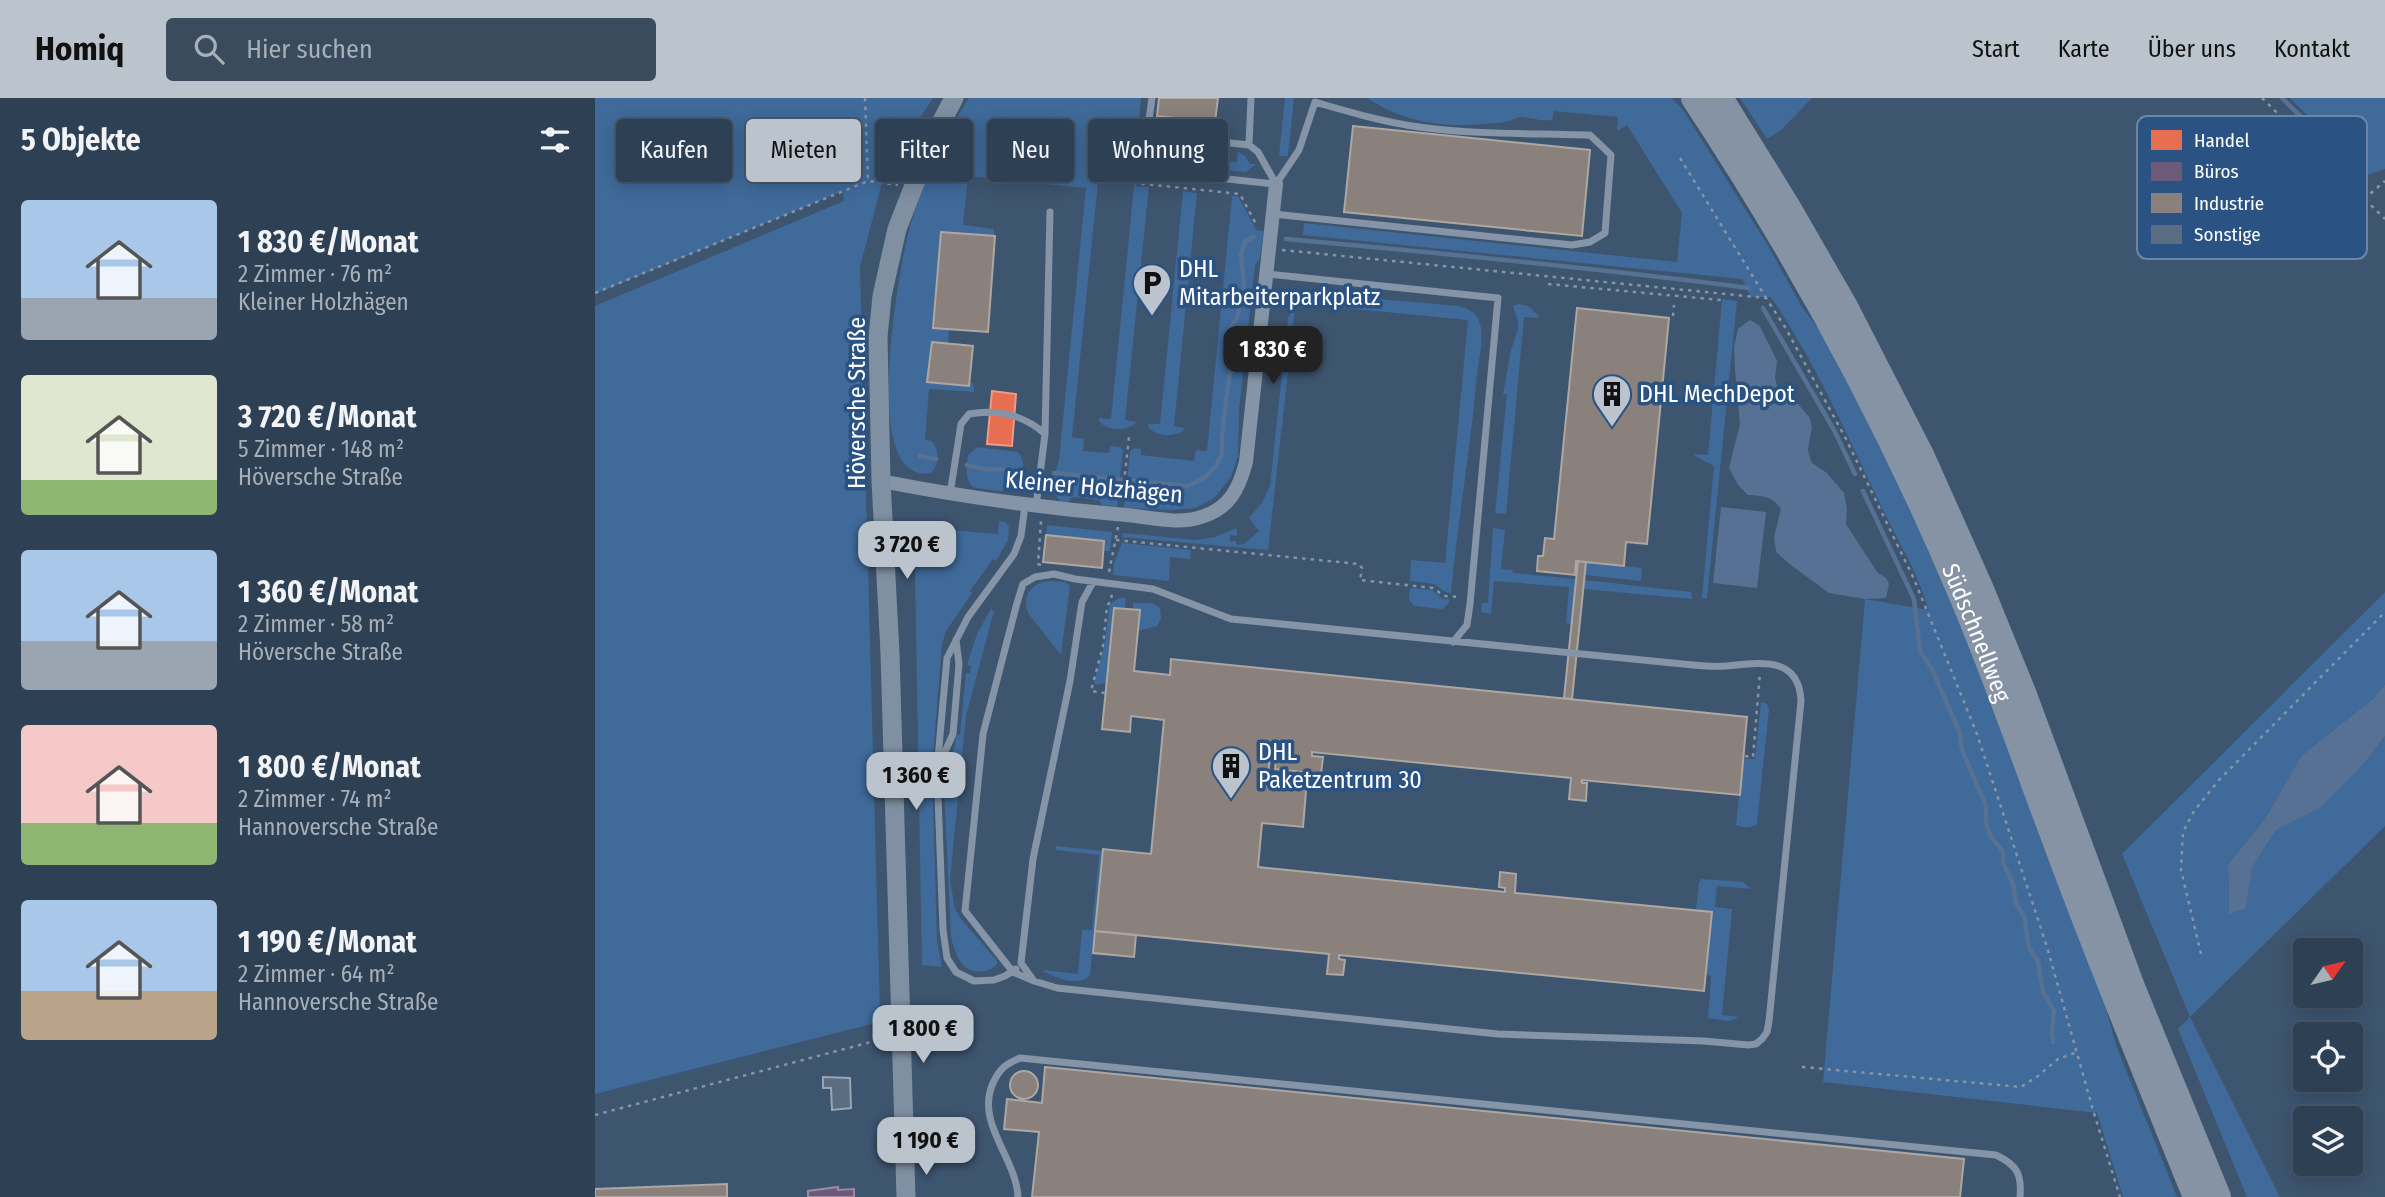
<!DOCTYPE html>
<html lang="de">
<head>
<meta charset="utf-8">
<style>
	:root { --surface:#2e4054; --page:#3a4b5e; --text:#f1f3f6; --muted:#a7afb8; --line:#49596b; --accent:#bbc4cd }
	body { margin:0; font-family:"Fira Sans Condensed",sans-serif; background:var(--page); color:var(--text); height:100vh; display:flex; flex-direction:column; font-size:26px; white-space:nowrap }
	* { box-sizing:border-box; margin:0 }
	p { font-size:23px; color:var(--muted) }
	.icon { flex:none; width:38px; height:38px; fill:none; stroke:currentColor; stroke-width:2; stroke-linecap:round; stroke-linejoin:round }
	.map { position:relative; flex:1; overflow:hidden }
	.drawer { display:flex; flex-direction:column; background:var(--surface); width:595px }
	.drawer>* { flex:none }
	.top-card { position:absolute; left:21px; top:21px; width:665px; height:63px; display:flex; gap:14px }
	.needle { width:46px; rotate:56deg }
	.fabs { position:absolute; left:1698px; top:840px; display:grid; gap:14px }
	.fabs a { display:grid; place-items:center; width:70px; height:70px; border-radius:7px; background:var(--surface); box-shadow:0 4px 18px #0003,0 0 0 2px var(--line); font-size:35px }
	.price { position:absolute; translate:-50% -60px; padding:0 16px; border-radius:14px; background:var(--accent); color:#111; font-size:23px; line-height:46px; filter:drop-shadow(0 2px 4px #0008) }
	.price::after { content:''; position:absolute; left:50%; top:42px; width:21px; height:16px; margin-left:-10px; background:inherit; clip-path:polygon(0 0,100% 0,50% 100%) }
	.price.current { background:#222; color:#fff }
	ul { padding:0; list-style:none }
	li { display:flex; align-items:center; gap:21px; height:175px; padding:0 21px }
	li span { display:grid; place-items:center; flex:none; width:196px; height:140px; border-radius:7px; color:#555 }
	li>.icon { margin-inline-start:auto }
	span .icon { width:84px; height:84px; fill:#fffc; stroke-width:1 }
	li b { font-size:30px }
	h2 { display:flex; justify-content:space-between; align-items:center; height:84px; padding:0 21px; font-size:30px }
	.chip { padding:0 24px; border-radius:7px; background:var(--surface); box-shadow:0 4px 18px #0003,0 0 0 2px var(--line); font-size:24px; line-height:63px }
	.chip.current { background:var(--accent); color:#111 }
	header { display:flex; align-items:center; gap:42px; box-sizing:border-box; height:98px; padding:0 35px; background:var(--accent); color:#111 }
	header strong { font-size:33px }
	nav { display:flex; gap:38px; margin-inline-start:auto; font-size:24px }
	.search { width:490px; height:63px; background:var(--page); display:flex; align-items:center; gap:18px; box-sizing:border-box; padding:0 24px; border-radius:7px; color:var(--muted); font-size:26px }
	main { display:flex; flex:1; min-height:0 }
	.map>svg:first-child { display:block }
	.green { fill:#3f6a9a }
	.water { fill:#567193 }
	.shops { fill:#e76f51; stroke:#ee9a85; stroke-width:2 }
	.offices { fill:#6d597a; stroke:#998ba2; stroke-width:2 }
	.industry { fill:#8a817c; stroke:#ada7a3; stroke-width:2 }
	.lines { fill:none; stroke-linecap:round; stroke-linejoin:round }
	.stream { stroke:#567193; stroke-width:4.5 }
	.building { fill:#5b6d82; stroke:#98a5b4; stroke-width:2 }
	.path { stroke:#8594a6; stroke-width:2.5; stroke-dasharray:3.5 5; stroke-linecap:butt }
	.lane { stroke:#8594a6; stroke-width:7 }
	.street { stroke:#8594a6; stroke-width:14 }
	.secondary { stroke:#7f90a2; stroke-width:19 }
	.highway { stroke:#8593a5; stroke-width:26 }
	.labels { text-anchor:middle; stroke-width:7; stroke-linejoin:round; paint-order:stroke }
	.poi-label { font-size:24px; fill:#fff; stroke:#2a5384; text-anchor:start }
	.street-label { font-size:24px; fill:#fff; stroke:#2a5384 }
	.key { fill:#2a5384; stroke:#6a87a9; stroke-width:2 }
	.key-label { font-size:19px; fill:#fff }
</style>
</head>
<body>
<header>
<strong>Homiq</strong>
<div class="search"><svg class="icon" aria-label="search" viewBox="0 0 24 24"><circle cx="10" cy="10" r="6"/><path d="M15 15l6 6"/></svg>Hier suchen</div>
<nav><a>Start</a><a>Karte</a><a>Über uns</a><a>Kontakt</a></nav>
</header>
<main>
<section class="drawer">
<h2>5 Objekte<svg class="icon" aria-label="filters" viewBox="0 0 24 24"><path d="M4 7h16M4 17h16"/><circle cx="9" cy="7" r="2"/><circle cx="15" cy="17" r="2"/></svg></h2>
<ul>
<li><span style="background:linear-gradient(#a9c7e8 70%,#9aa5b1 0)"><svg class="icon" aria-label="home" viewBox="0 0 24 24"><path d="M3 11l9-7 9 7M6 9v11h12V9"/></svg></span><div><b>1 830 €/Monat</b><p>2 Zimmer · 76 m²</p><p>Kleiner Holzhägen</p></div></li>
<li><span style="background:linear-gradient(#dfe7d0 75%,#8fb573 0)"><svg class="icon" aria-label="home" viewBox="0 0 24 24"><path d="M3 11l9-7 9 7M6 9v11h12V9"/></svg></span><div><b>3 720 €/Monat</b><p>5 Zimmer · 148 m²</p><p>Höversche Straße</p></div></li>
<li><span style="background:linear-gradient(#a9c7e8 65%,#9aa5b1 0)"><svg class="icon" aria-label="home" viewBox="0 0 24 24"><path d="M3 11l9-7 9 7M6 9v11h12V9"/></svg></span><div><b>1 360 €/Monat</b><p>2 Zimmer · 58 m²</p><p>Höversche Straße</p></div></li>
<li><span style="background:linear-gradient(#f6c9c9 70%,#8fb573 0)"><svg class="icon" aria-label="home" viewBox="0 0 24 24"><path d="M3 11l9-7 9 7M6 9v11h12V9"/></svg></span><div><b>1 800 €/Monat</b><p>2 Zimmer · 74 m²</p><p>Hannoversche Straße</p></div></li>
<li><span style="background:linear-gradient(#a9c7e8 65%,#b9a48a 0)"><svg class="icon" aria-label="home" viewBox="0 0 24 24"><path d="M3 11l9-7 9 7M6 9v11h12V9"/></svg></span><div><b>1 190 €/Monat</b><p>2 Zimmer · 64 m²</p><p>Hannoversche Straße</p></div></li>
</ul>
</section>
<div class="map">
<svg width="1790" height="1099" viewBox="0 0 1790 1099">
	<rect width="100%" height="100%" fill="#3e5570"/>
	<path class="green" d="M0,0H338L290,73L265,169L285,918L277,926L0,996V208L249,103L248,93L0,196Z
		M374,0H546L541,53L570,56L572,46H573V57L594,59L596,49H598L597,59L618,61L619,51L622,52L621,62L642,64L643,54L650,58L655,66H661L651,74L524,62L519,66L505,65L477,339L489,341L488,353L514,355L515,348L525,349L528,352L522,409L507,407L504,402L477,399L473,404L465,403L456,391L464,362L491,90L373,78L368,127L399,131V138L346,134L338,229L354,231L353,246L337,244L332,283L373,288L374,284L378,285L379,294L334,291L330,342L337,343C344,352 345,364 337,374C330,377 324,376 317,372C272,348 304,167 316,125C330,80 348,39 374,0Z
		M690,0H699L693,58H684Z
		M773,0H1077L1088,12L1172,146L1207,209L1236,248L1346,472L1503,882L1521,947L1582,1099H1528L1502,1015L1228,984L1270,501L1333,512C1325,479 1304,445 1289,414C1254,341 1221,265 1176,199H1156L1147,181L708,137L709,125L1082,164L1087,115L1032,27L1022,33L1023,19L959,13L957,22C946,24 936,19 925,19C924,19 916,22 915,23C906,25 896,25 888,26C850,30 804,23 773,0Z
		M1145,0H1217L1185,33L1172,41Z
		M1695,0H1790V71L1772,77Z
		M539,88L554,89L530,322L541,324L539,327C528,333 512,333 504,323V320L516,321Z
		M588,93L602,95L579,328L590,330L588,333C577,339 562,339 553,329V326H565Z
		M637,98H643L661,132L668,133V137L665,160L660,167L644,312L643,358L636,379L619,400L600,410L578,412L529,410L535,354L539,350L546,351V357L599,363L601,352L612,353Z
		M728,196L863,208C872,210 881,214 884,223C890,237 884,261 882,276C876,349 863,421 856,495L850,494L839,486L815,483L816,462L850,465L873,222L708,206L701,203L673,452L527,439L528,435L601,442L620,439L642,430V438L635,437V443H641L642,447L649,446L664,433L654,420L667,405L675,388L693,219L697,213L699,201L704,199Z
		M1127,201L1142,203L1112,500H1107L1119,368L1100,358V356L1113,357Z
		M923,206L933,208L944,218L943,220L929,219L911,416L900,415L912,296H908L916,252L923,231V223L918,208Z
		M382,349L423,354C429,361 429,367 427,376C422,400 396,392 378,389C369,381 372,368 373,357Z
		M404,423L411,424L414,429L413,442L401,463L398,461L375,493L377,495L351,533L347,546L337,670L342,841L347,869L327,867L319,425L343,431L403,436Z
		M452,427L517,434L515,453H508L509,442L451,437Z
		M898,430L910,432L906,471L917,472L918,475L981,481L976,526L971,525L974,489L899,483L896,516L886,514L887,505H893Z
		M527,445L596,452L595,461L575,459L574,483L518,477L519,465Z
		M991,464L1047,470L1046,483L990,477Z
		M989,482L1096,494L1097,501L988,491Z
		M453,483L470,484L475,488L466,557L433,515C427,498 435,486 453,483Z
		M815,490L837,492L848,501H855L853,506L847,511L819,508L814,502Z
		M1790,494V586L1779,600L1706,658L1670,721L1633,766L1634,815L1651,810L1657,770L1681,732L1725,710L1768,667L1790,638V728L1595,919L1685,1099H1652L1583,931L1595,919L1527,756Z
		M524,500H531L530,511L519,510L511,585L501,587L499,584L509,549L515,506Z
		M538,505H557L565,510L566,521L562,528L543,533L545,512L538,511Z
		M396,511L399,513L371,618L355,782L360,811L366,821L403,864C400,869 396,872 389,873C368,878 360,856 356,839L349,690L362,637H365L371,575H375L376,568L372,567L382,536Z
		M1166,604L1172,606L1174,611L1162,726C1157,730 1147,730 1141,727L1148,661H1160Z
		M461,748L508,753L495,877C484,890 463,880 449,874V872L483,876L487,832H497L504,757L461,752Z
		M1107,781L1148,784L1156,791L1122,788L1120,809L1137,811L1127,917L1144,919L1134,923L1113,920L1116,878L1111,877L1117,815L1101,813L1104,784Z"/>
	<path class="water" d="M1155,222L1165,228L1182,263L1180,280L1183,292L1193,301L1202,305L1215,320L1217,329L1213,351L1214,357L1217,365L1232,375L1249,395L1252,410L1251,426L1282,474L1291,480L1294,486L1291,500L1270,501L1234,495L1197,468L1181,454L1179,439L1186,411C1178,398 1167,398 1153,397L1143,387L1134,370L1145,326L1140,272L1139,249L1143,231Z
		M1126,409L1171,414L1162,490L1118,485Z
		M1790,586V638L1768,667L1725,710L1681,732L1657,770L1651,810L1634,816L1633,766L1670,721L1706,658L1779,600Z"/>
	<path class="shops" d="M397,293L421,296L417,348L392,346Z"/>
	<path class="offices" d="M243,1089V1092L259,1091V1099H213V1093Z"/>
	<path class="industry" d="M564,0H623L620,24L562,18Z
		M758,28L995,52L987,138L749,114Z
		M346,134L400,138L393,234L338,230Z
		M982,210L1074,220L1052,446L1031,444L1029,468L981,463L980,477L942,473L943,458H948L950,440L959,441Z
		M337,244L378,248L374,288L332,284Z
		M451,437L509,443L507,470L448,464Z
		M983,463L991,464L977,601L969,600Z
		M519,510L545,512L539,573L575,577L576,561L1152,619L1145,697L987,682V685H992L991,703L974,701L976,680L717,654V658L728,659L726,676L680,671L682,652L676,651L673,677L712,681L708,729L667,725L663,769L910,794V790L904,789L905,774L921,776L920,795L1117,814L1109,893L744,857V861L750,862L748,877L732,876L734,856L500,833L508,751L556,756L569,622L536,618L535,634L507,631Z
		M500,833L541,837L539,859L498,855Z
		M450,969L1369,1061L1365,1099H437L444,1034L409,1031L412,1001L447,1005Z
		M415 987a14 14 0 1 1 28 0a14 14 0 1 1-28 0Z
		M132,1086V1099H0V1091Z"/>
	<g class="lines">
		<path class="stream" d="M1687,0L1769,82
			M691,141C846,155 1000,170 1154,190
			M1168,210L1239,332L1260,376
			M325,358L341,361
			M372,367L389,371L427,372
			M459,375L593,388L609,380L621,368L627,356V337L634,280L638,266L635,250L637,227L642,220L649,186L646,157L650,143L659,139
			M1268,393L1319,501L1325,553L1337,571L1364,633L1367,652L1391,708V725L1396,739L1408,754V765L1418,786L1421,805L1429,818L1434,850L1443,863L1448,894L1459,913L1457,935L1458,944"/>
	</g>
	<path class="building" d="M228,979L255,980L256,1010L237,1012L236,990H228Z"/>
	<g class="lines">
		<path class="path" d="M270,0L273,83
			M1667,0L1790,121
			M1085,60L1171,200
			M521,83L645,96L662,128
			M1769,101L1790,83
			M687,152L1171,200L1190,229L1251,341L1319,481L1382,636L1452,849L1498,1012L1525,1099
			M953,186L1126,202
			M0,195L273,83L303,87
			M1078,218L1079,207
			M527,402L534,339
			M521,442L764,466L767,470L765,482L838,490L849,498L865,499
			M446,467L443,466L446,423
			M514,474L523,429
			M510,595L496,593L508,548L512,508L517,501L516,494
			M1150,658L1158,659L1165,575
			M1606,856L1586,772L1588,734L1599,713L1624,682L1790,514
			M1207,969L1426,989L1443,978L1463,961L1482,954
			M0,1017L291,940"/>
		<path class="lane" d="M557,0L552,36L654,47L663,54L681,86
			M654,47L656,0
			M623,80L680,86
			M678,116L977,147L995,144L1010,135L1016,57L995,37C939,35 880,37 824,29C788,24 754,14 720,4L704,52L681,86
			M672,176L903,200L875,506L872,527L858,544
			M450,336L455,114
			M355,396L366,326L374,316C402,311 429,317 450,336L441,408
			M344,667L358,636L364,566L361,542
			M421,871L410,878L399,882L379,883L361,874L352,860L348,832L342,671L352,560L373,519L419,456L426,438L430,407
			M439,883L418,874L370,813L388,636L422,505L428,486L440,479L459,476L480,481L558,491L636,521L1098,567C1108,568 1120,569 1131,568C1164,565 1204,557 1206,603L1174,923L1172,934L1167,941L1161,946L1153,947L1109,943L903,936L462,890L439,883L426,865L438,761L475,583L487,504L498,484
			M423,1099C421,1059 380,1025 398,985C405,970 411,966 425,960L1401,1057C1422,1067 1427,1076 1425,1099"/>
		<path class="street" d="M286,383C367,399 449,410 531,417C554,419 584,427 606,419C634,411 644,391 651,364L681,86"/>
		<path class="secondary" d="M311,1099L295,555L286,383L283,239L287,198L302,131L336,44L359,0"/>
		<g class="highway">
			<path id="s1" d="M1099,0C1203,157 1294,324 1367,498C1401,578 1429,660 1460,742C1504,862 1553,980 1601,1099"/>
			<path d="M1125,0L1192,108L1249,207L1327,359L1385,489L1429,597L1537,889L1623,1099"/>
		</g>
	</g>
	<defs>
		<g id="parking-pin" transform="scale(2.0125)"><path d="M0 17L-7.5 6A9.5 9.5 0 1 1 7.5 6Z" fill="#bbc4cd" stroke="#2a5384"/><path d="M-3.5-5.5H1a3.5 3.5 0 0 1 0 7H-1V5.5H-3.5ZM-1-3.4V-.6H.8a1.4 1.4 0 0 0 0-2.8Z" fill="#111"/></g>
		<g id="building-pin" transform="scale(2.0125)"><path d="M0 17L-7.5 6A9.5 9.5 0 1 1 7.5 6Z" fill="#bbc4cd" stroke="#2a5384"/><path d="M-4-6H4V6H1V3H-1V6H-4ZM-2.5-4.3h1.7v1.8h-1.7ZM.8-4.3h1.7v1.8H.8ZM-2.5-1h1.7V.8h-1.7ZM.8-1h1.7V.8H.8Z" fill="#111"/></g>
	</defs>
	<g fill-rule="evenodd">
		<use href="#parking-pin" x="557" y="185"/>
		<use href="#building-pin" x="1017" y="296"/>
		<use href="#building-pin" x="636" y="668"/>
	</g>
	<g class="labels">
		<g class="poi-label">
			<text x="584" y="179">DHL<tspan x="584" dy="28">Mitarbeiterparkplatz</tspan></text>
			<text x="1044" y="304">DHL MechDepot</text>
			<text x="663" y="662">DHL<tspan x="663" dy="28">Paketzentrum 30</tspan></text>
		</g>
		<g class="street-label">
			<text transform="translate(262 305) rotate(-90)" y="8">Höversche Straße</text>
			<text transform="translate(499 389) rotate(5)" y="8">Kleiner Holzhägen</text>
			<text dy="8" stroke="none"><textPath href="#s1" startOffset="606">Südschnellweg</textPath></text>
		</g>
	</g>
	<rect x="1542" y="18" width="230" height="143" rx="10" class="key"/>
	<rect x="1556" y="32" width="31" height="20" fill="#e76f51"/>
	<rect x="1556" y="64" width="31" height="19" fill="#6d597a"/>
	<rect x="1556" y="95" width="31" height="20" fill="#8a817c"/>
	<rect x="1556" y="127" width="31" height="19" fill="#5b6d82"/>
	<g class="key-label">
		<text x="1599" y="49">Handel</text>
		<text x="1599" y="80">Büros</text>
		<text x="1599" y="112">Industrie</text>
		<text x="1599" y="143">Sonstige</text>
	</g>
</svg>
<div class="fabs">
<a><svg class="needle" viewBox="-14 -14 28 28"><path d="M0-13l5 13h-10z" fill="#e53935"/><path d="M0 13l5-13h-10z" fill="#a7afb8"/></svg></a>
<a><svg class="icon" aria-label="locate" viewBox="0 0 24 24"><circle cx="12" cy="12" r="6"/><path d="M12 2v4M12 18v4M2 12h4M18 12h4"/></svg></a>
<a><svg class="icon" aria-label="layers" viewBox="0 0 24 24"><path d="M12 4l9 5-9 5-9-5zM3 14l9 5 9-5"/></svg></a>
</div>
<b class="price current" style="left:678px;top:288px">1 830 €</b>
<b class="price" style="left:312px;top:483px">3 720 €</b>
<b class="price" style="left:321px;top:714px">1 360 €</b>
<b class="price" style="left:328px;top:967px">1 800 €</b>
<b class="price" style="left:331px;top:1079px">1 190 €</b>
<div class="top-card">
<a class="chip">Kaufen</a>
<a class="chip current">Mieten</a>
<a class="chip">Filter</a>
<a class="chip">Neu</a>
<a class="chip">Wohnung</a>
</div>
</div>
</main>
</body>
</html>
